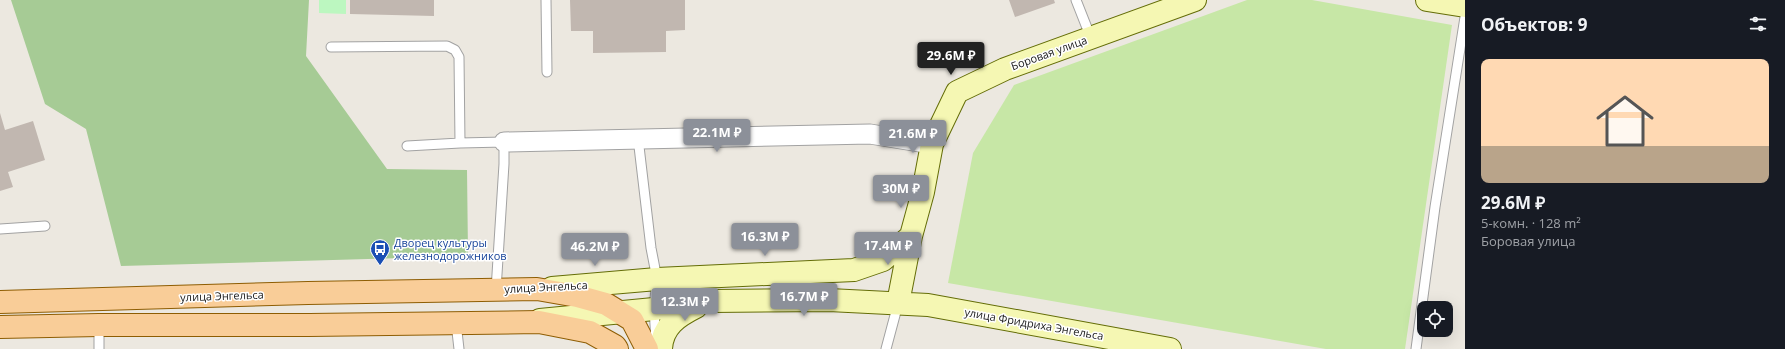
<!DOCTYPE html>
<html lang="ru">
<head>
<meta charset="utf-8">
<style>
	:root { --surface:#171b24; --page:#242831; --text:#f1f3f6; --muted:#9ea1a6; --accent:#8c9099 }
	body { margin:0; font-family:"Open Sans",sans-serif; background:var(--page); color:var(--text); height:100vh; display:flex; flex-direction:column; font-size:15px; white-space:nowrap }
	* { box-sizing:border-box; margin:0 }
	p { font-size:13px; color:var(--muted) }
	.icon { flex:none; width:22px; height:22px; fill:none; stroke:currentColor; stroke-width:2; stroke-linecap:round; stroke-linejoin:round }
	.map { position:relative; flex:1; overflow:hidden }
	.side { display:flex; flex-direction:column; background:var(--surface); width:320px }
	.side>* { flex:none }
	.controls { position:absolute; left:1417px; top:301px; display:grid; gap:8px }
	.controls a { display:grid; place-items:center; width:36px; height:36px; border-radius:8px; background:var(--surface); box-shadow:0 4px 16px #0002; font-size:20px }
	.price { position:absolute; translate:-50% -34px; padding:0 9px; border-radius:4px; background:var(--accent); color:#fff; font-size:13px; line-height:26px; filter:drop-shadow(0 1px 2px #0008) }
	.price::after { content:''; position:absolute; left:50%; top:24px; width:12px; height:9px; margin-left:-6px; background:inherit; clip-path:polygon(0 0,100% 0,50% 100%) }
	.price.active { background:#222; color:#fff }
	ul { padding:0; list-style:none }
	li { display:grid; align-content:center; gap:8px; height:212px; padding:0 16px }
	li span { display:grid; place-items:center; height:124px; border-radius:8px; color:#555 }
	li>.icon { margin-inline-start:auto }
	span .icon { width:72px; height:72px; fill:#fffc; stroke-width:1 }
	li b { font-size:17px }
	h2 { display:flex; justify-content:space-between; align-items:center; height:48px; padding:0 16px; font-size:17px }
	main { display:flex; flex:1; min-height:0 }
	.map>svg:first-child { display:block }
	.grass { fill:#c7e7a6 }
	.forest { fill:#a6cb95 }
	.park { fill:#bcf7c0 }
	.building { fill:#c1b7b0 }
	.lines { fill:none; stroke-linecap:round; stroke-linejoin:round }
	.lane-casing { stroke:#a2a2a2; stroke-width:11 }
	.street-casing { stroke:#a2a2a2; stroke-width:21 }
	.secondary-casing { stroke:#646d07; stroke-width:24 }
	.primary-casing { stroke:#8e5d03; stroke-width:24 }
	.lane { stroke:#fff; stroke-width:9 }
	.street { stroke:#fff; stroke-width:19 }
	.secondary { stroke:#f5f7b3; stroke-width:22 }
	.primary { stroke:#f9cd98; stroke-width:22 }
	.labels { text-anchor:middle; stroke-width:3; stroke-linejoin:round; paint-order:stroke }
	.street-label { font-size:11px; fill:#1b1b1b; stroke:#fff }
	.transit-label { font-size:11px; fill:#164399; stroke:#fff; text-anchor:start }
</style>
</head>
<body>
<main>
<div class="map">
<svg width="1465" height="349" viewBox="0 0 1465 349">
	<rect width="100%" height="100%" fill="#ece8e0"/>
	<path class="grass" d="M1247,0H1312L1452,25L1405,349H1326L948,283L973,153L1014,85Z"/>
	<path class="forest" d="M11,0H309L306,56L387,169L467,170L468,254L403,258L121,266L86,129L45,104Z"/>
	<path class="park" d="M319,0H346V14L319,13Z"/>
	<path class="building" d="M350,0H434V16L350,14Z
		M570,0H685V30L666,31V52L593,53V31H571Z
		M1009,0H1054L1055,3L1015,17Z
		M0,113L5,130L33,121L45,160L8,172L13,187L0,191Z"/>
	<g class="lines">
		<g class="lane-casing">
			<path id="lane" d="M546,0L547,72
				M1076,0L1091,38
				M331,47L447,46L455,50L459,57L460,143L504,142V164L496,290
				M638,138L651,248L657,279L654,309L656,340
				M407,146L460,143
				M0,229L45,226
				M456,323L459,349
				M99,325V349
				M886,349L898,304
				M1416,349L1435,207L1465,17"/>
		</g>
		<g class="street-casing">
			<path id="street" d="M504,142L870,134L932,144"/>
		</g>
		<g class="secondary-casing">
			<path id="secondary" d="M1427,0L1465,6
				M552,288L657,279L854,270L883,260L911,236
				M898,303L911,236L923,192L932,144L957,92L1005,69L1195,0
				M540,320L654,309L711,301L829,300L928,305L1170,349
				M661,349C662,326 678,316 696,307"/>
		</g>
		<g class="primary-casing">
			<path id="primary" d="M0,302L308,293L537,289L577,296L606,304L632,320L647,349
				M0,327L99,325H309L539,322L590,332L615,346L617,349"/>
		</g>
		<use href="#lane" class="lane"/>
		<use href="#street" class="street"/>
		<use href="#secondary" class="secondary"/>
		<use href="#primary" class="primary"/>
	</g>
	<defs>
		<g id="bus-pin" transform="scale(1)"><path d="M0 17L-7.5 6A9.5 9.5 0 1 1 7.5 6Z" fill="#1a4fb4" stroke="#fff"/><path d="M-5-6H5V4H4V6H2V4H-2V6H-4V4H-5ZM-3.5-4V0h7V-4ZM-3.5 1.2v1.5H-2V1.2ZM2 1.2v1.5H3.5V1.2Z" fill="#fff"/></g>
	</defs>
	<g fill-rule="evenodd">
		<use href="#bus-pin" x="380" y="249"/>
	</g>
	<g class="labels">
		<g class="street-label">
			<text transform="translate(1049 53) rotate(-20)" y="4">Боровая улица</text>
			<text transform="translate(546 287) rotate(-3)" y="4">улица Энгельса</text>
			<text transform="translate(222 296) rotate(-2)" y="4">улица Энгельса</text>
			<text transform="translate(1034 324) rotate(10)" y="4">улица Фридриха Энгельса</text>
		</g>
		<g class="transit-label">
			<text x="394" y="247">Дворец культуры<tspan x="394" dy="13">железнодорожников</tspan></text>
		</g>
	</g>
</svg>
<div class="controls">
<a><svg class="icon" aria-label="locate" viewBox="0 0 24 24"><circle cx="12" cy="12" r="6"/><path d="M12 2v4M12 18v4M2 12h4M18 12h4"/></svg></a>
</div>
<b class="price active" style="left:951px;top:76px">29.6M ₽</b>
<b class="price" style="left:717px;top:153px">22.1M ₽</b>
<b class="price" style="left:913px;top:154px">21.6M ₽</b>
<b class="price" style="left:901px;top:209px">30M ₽</b>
<b class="price" style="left:765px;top:257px">16.3M ₽</b>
<b class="price" style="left:888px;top:266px">17.4M ₽</b>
<b class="price" style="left:595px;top:267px">46.2M ₽</b>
<b class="price" style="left:804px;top:317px">16.7M ₽</b>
<b class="price" style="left:685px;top:322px">12.3M ₽</b>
</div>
<section class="side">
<h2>Объектов: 9<svg class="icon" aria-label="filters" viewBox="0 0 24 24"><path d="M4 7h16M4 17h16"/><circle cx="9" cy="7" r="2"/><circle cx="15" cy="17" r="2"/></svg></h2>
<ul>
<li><span style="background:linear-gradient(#ffd9b3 70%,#b9a48a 0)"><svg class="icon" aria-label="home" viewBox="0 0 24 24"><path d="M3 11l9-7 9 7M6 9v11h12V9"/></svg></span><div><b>29.6M ₽</b><p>5-комн. · 128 m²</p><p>Боровая улица</p></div></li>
</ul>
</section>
</main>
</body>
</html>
